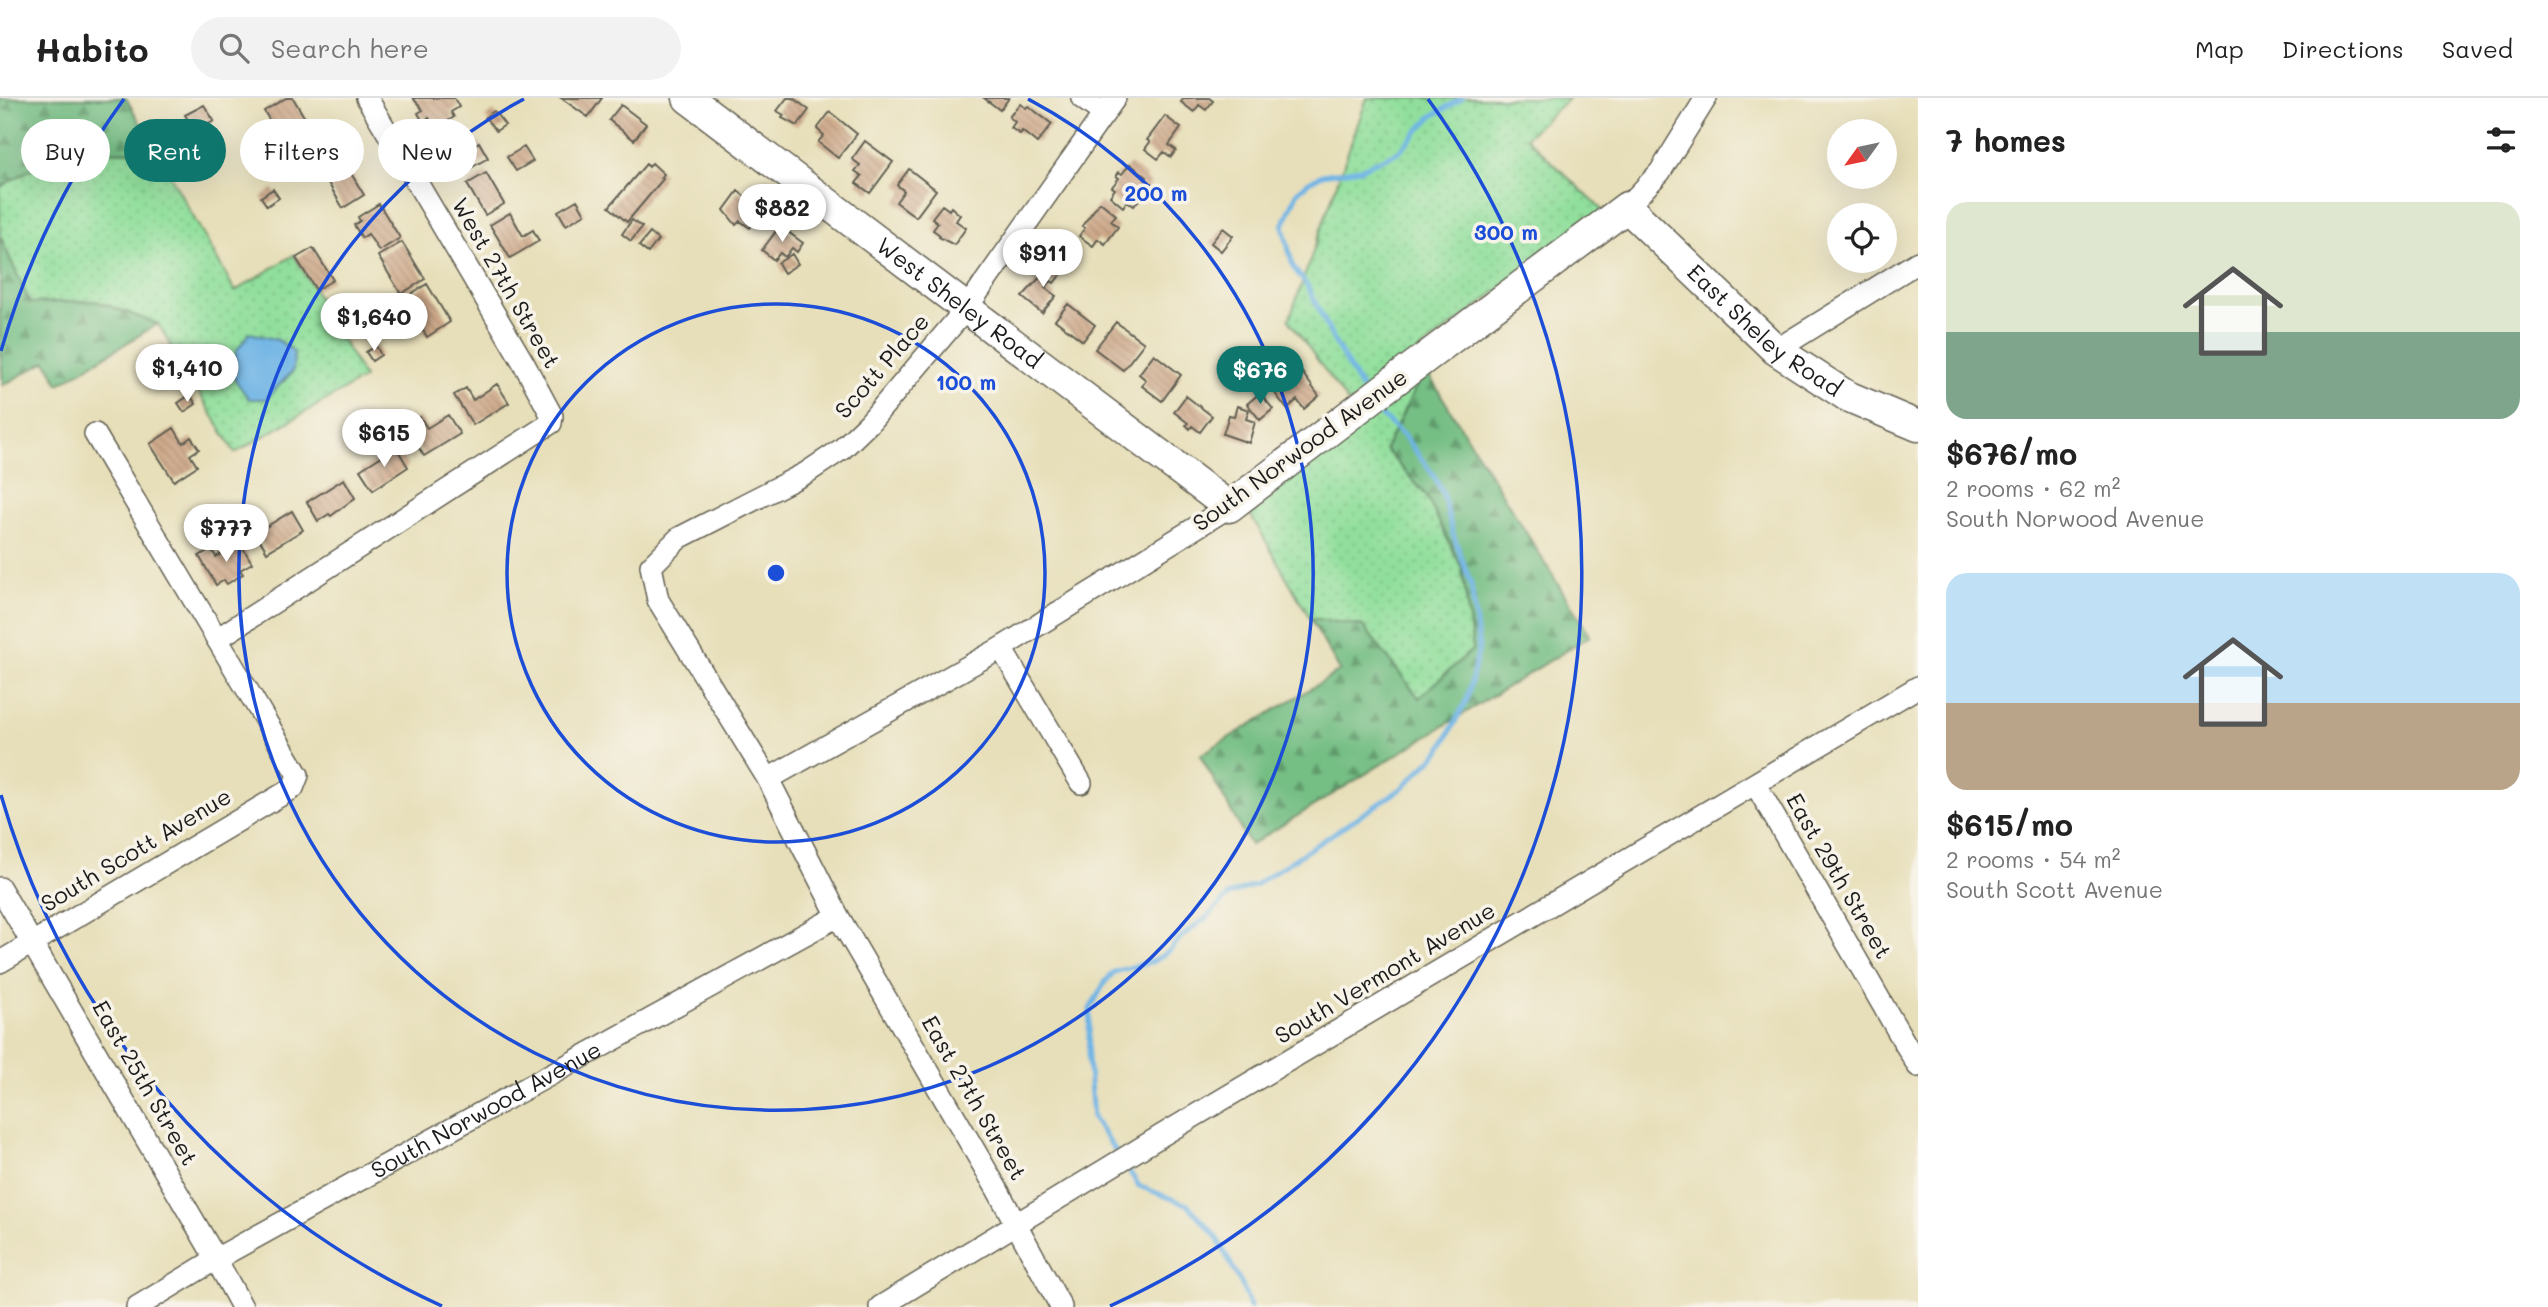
<!DOCTYPE html>
<html lang="en">
<head>
<meta charset="utf-8">
<style>
	:root { --surface:#fff; --page:#f2f2f2; --text:#222; --muted:#767676; --line:#e0e0e0; --accent:#0f766e }
	body { margin:0; font-family:Mali,sans-serif; background:var(--page); color:var(--text); height:100vh; display:flex; flex-direction:column; font-size:26px; white-space:nowrap }
	* { box-sizing:border-box; margin:0 }
	p { font-size:23px; color:var(--muted) }
	.icon { flex:none; width:38px; height:38px; fill:none; stroke:currentColor; stroke-width:2; stroke-linecap:round; stroke-linejoin:round }
	.map { position:relative; flex:1; overflow:hidden }
	.sheet { display:flex; flex-direction:column; background:var(--surface); width:630px }
	.sheet>* { flex:none }
	.guide { position:absolute; left:21px; top:21px; width:665px; height:63px; display:flex; gap:14px }
	.needle { width:46px; rotate:237deg }
	.tools { position:absolute; left:1827px; top:21px; display:grid; gap:14px }
	.tools a { display:grid; place-items:center; width:70px; height:70px; border-radius:50%; background:var(--surface); box-shadow:0 7px 28px #0002; font-size:35px }
	.price { position:absolute; translate:-50% -60px; padding:0 16px; border-radius:24px; background:#fff; color:#222; font-size:23px; line-height:46px; filter:drop-shadow(0 2px 4px #0008) }
	.price::after { content:''; position:absolute; left:50%; top:42px; width:21px; height:16px; margin-left:-10px; background:inherit; clip-path:polygon(0 0,100% 0,50% 100%) }
	.price.selected { background:var(--accent); color:#fff }
	ul { padding:0; list-style:none }
	li { display:grid; align-content:center; gap:14px; height:371px; padding:0 28px }
	li span { display:grid; place-items:center; height:217px; border-radius:21px; color:#555 }
	li>.icon { margin-inline-start:auto }
	span .icon { width:126px; height:126px; fill:#fffc; stroke-width:1 }
	li b { font-size:30px }
	h2 { display:flex; justify-content:space-between; align-items:center; height:84px; padding:0 28px; font-size:30px }
	.tag { padding:0 24px; border-radius:32px; background:var(--surface); box-shadow:0 7px 28px #0002; font-size:24px; line-height:63px }
	.tag.selected { background:var(--accent); color:#fff }
	header { display:flex; align-items:center; gap:42px; box-sizing:border-box; height:98px; padding:0 35px; background:var(--surface); border-bottom:2px solid var(--line) }
	header strong { font-size:33px }
	nav { display:flex; gap:38px; margin-inline-start:auto; font-size:24px }
	.search { width:490px; height:63px; background:var(--page); display:flex; align-items:center; gap:18px; box-sizing:border-box; padding:0 24px; border-radius:38px; color:var(--muted); font-size:26px }
	main { display:flex; flex:1; min-height:0 }
	.map>svg:first-child { display:block }
	.grass { fill:url(#grass-dots); stroke:#567e5c; stroke-width:2 }
	.forest { fill:url(#forest-firs); stroke:#486d50; stroke-width:2 }
	.water { fill:#6eb4e5; stroke:#456880; stroke-width:2 }
	.lines { fill:none; stroke-linecap:round; stroke-linejoin:round }
	.stream { stroke:#6eb4e5; stroke-width:5 }
	.building { fill:url(#building-back-hatch) }
	.street-casing { stroke:#636053; stroke-width:24 }
	.secondary-casing { stroke:#636053; stroke-width:33 }
	.street { stroke:#fff; stroke-width:21 }
	.secondary { stroke:#fff; stroke-width:30 }
	.ring { fill:none; stroke:#1d4ed8; stroke-width:3.5 }
	.labels { text-anchor:middle; stroke-width:7; stroke-linejoin:round; paint-order:stroke }
	.street-label { font-size:23px; fill:#1c1c1c; stroke:#f7f3e8 }
	.centre { fill:#1d4ed8; stroke:#f7f3e8; stroke-width:3.5 }
	.ring-label { font-size:21px; text-anchor:middle; font-weight:bold; fill:#1d4ed8; stroke:#f7f3e8; stroke-width:7; stroke-linejoin:round; paint-order:stroke }
</style>
</head>
<body>
<header>
<strong>Habito</strong>
<div class="search"><svg class="icon" aria-label="search" viewBox="0 0 24 24"><circle cx="10" cy="10" r="6"/><path d="M15 15l6 6"/></svg>Search here</div>
<nav><a>Map</a><a>Directions</a><a>Saved</a></nav>
</header>
<main>
<div class="map">
<svg width="1918" height="1209" viewBox="0 0 1918 1209">
	<defs>
		<pattern id="grass-dots" width="8" height="8" patternUnits="userSpaceOnUse" patternTransform="scale(1.75)"><rect width="8" height="8" fill="#91df9c"/><path d="M2 2h.1M6 6h.1" fill="none" stroke="#7cbf86" stroke-width="1.8" stroke-linecap="round"/></pattern>
		<pattern id="forest-firs" width="22" height="20" patternUnits="userSpaceOnUse" patternTransform="scale(1.75)"><rect width="22" height="20" fill="#74be84"/><path d="M5 1l3.5 6h-7zM16 11l3.5 6h-7z" fill="#5e9a6b"/></pattern>
		<pattern id="building-back-hatch" width="6" height="6" patternUnits="userSpaceOnUse" patternTransform="scale(1.75)"><rect width="6" height="6" fill="#cea98a"/><path d="M-1 5l2 2M0 0l6 6M5-1l2 2" fill="none" stroke="#b09176"/></pattern>
	</defs>
	<rect width="100%" height="100%" fill="#f7f3e8"/>
	<filter id="ink" filterUnits="userSpaceOnUse"><feTurbulence type="fractalNoise" baseFrequency=".0143" numOctaves="2"/><feDisplacementMap in="SourceGraphic" scale="14" xChannelSelector="R" yChannelSelector="G"/><feConvolveMatrix kernelMatrix="1 2 1 2 8 2 1 2 1" color-interpolation-filters="sRGB"/></filter>
	<filter id="wash" filterUnits="userSpaceOnUse"><feTurbulence type="fractalNoise" baseFrequency=".00686" numOctaves="4" result="noise"/><feDisplacementMap in="SourceGraphic" scale="28" xChannelSelector="R" yChannelSelector="G"/><feGaussianBlur stdDeviation="1.57" result="paint"/><feColorMatrix in="noise" values="0 0 0 0 0 0 0 0 0 0 0 0 0 0 0 0 0 1.4 0 .05"/><feComposite in="paint" operator="in"/></filter>
	<g filter="url(#wash)">
		<rect width="100%" height="100%" fill="#e7dfb9"/>
		<path class="grass" d="M1367,0H1569L1526,39L1603,113L1349,306L1289,222Z
			M63,53L157,54L235,193L294,157L364,280L235,355L158,226L96,203L29,205L0,138V89Z
			M1425,271L1385,351L1426,397L1462,470L1473,551L1419,600L1363,528L1310,520L1249,414Z"/>
		<path class="forest" d="M0,0H126L157,54L63,53L0,89Z
			M0,138L30,205L96,203L158,226L59,286L46,263L3,287L0,249Z
			M1425,271L1590,538L1250,747L1200,657L1340,573L1310,520L1363,528L1419,600L1473,551L1462,470L1426,397L1385,351Z"/>
		<path class="water" d="M250,235L278,242L294,254L293,273L266,301H249L233,279L236,253Z"/>
		<g class="lines">
			<path class="stream" d="M1361,290L1334,243L1308,189L1293,169L1283,128L1298,93L1309,84L1322,77L1360,71L1398,54L1431,19L1462,0
				M1119,1058L1093,1020L1088,960L1090,911L1105,884L1114,874L1154,863L1169,853L1181,839L1206,820L1229,797L1255,787L1401,691L1440,653L1467,601L1479,550L1471,486L1453,436L1442,393L1432,375L1403,337L1382,318
				M1125,1067L1139,1088L1188,1107L1216,1138L1242,1187L1250,1209"/>
		</g>
		<g id="blocks">
			<path class="building" d="M286,0H293L318,42L291,58L264,13Z
				M413,0H454L459,9L451,14L454,19L435,31L429,20L423,24L418,15L423,12Z
				M561,0H602L588,19Z
				M787,0H793L809,12L797,28L782,20L784,17L777,13Z
				M984,0H1009L1000,12Z
				M1184,0H1209L1213,3L1206,12L1199,7L1194,14L1181,4Z
				M1020,6L1026,10L1028,8L1052,26L1037,45L1022,33L1020,36L1011,30L1015,24L1009,19Z
				M204,7L214,23L195,34L185,17Z
				M621,7L646,26L634,42L609,22Z
				M494,13L505,27L496,33L485,19Z
				M830,14L857,36L838,60L818,44L824,37L817,31Z
				M1165,18L1181,30L1169,47L1176,52L1171,59L1164,54L1158,61L1145,51L1150,44L1147,42Z
				M460,30L471,49L479,44L488,60L462,75L441,41Z
				M865,43L893,64L870,95L856,85L862,78L855,73L860,67L852,61Z
				M524,49L533,63L516,73L507,59Z
				M338,54L364,97L343,110L317,66Z
				M652,65L664,76L661,80L663,81L627,124L609,109L646,66L649,69Z
				M1130,66L1147,79L1145,81L1151,85L1134,108L1127,103L1123,109L1110,98L1115,91L1112,89L1119,80L1116,78L1119,74L1122,76Z
				M909,71L936,92L916,119L896,104L904,93L897,87Z
				M486,75L504,106L485,117L467,86Z
				M273,91L279,100L267,108L261,99Z
				M738,93L763,113L750,130L740,123L736,127L724,112Z
				M577,102L585,116L566,127L558,113Z
				M1100,104L1116,117L1111,123L1118,129L1105,146L1098,141L1093,148L1079,138L1085,130L1082,128Z
				M379,106L400,140L379,153L368,136L362,140L354,127L360,123L358,119Z
				M942,107L949,112L951,109L960,117L956,123L966,130L954,147L939,139L940,137L933,132L938,125L932,120Z
				M510,115L523,138L533,132L539,143L510,160L490,127Z
				M632,122L642,129L631,143L622,136Z
				M780,128L803,145L797,154L792,150L785,159L780,155L774,162L762,152Z
				M1223,130L1233,138L1221,153L1211,145Z
				M650,135L658,142L648,155L639,148Z
				M402,144L425,181L401,196L378,158Z
				M313,150L333,182L316,192L296,160Z
				M792,156L798,166L784,175L778,165Z
				M1047,164L1062,175L1054,185L1051,183L1045,190L1056,198L1042,215L1022,199L1043,176L1040,174Z
				M427,186L450,224L427,239L404,200Z
				M1068,206L1095,227L1083,243L1055,222Z
				M1116,224L1144,245L1123,272L1095,251Z
				M376,248L381,257L372,263L366,254Z
				M1154,256L1181,277L1162,303L1142,288L1146,282L1139,276Z
				M1301,273L1319,298L1304,311L1297,302L1287,311L1274,294Z
				M497,286L509,305L473,327L454,297L466,290L473,302Z
				M1260,295L1273,311L1260,322L1247,306Z
				M190,297L196,306L184,314L178,305Z
				M1186,298L1212,318L1200,334L1192,328L1190,331L1186,327L1188,325L1174,314Z
				M1237,308L1249,312L1246,321L1255,324L1249,345L1223,336L1229,317L1234,318Z
				M448,317L460,336L424,358L405,328L420,319L427,330Z
				M174,330L183,345L191,339L199,351L190,357L197,368L174,383L150,346Z
				M396,349L408,369L373,392L360,372Z
				M344,381L355,400L331,418L329,416L318,423L307,404Z
				M292,413L303,432L267,454L256,435Z
				M240,445L252,465L240,472L243,476L227,486L224,482L216,487L199,458L211,451L216,459Z"/>
		</g>
	</g>
	<g filter="url(#ink)">
		<use href="#blocks" fill-opacity="0" stroke="#636053" stroke-width="2"/>
		<g class="lines">
			<g class="street-casing">
				<g id="street">
					<path d="M1082,0L1104,16"/>
					<path d="M1627,109L1660,74L1706,0"/>
					<path d="M1776,252L1918,164"/>
					<path d="M217,541L551,325L552,318L523,264L367,0"/>
					<path d="M1001,550L1081,685"/>
					<path d="M768,681L1001,550L1229,409"/>
					<path d="M1756,687L1918,968"/>
					<path d="M0,790L216,1161L242,1209"/>
					<path d="M0,864L293,690L298,677L95,336"/>
					<path id="s1" d="M137,1209L216,1161L838,818"/>
					<path d="M880,1209L1164,1036L1918,589"/>
					<path d="M1061,1209L997,1091L838,818L768,681L658,502L651,468L679,440L806,375L842,351L869,325L966,211L1115,0"/>
				</g>
			</g>
			<g class="secondary-casing">
				<g id="secondary">
					<path id="s2" d="M688,0L1229,409L1393,284L1627,109L1776,252L1847,298L1918,328"/>
				</g>
			</g>
			<use href="#street" class="street"/>
			<use href="#secondary" class="secondary"/>
		</g>
	</g>
	<g class="ring">
		<circle cx="776" cy="475" r="269"/>
		<path d="M1028 1A537 537 0 1 1 524 1"/>
		<path d="M442 1208A806 806 0 0 1 1 697M1 253A806 806 0 0 1 124 1M1428 1A806 806 0 0 1 1110 1208"/>
	</g>
	<g class="labels">
		<g class="street-label">
			<text transform="translate(506 185) rotate(60)" y="8">West 27th Street</text>
			<text dy="8" stroke="none"><textPath href="#s2" startOffset="340">West Sheley Road</textPath></text>
			<text dy="8" stroke="none"><textPath href="#s2" startOffset="1362">East Sheley Road</textPath></text>
			<text transform="translate(882 268) rotate(-49)" y="8">Scott Place</text>
			<text transform="translate(1300 352) rotate(-36)" y="8">South Norwood Avenue</text>
			<text transform="translate(136 752) rotate(-31)" y="8">South Scott Avenue</text>
			<text transform="translate(1839 778) rotate(60)" y="8">East 29th Street</text>
			<text transform="translate(1385 875) rotate(-31)" y="8">South Vermont Avenue</text>
			<text transform="translate(145 985) rotate(60)" y="8">East 25th Street</text>
			<text transform="translate(974 1000) rotate(60)" y="8">East 27th Street</text>
			<text dy="8" stroke="none"><textPath href="#s1" startOffset="401">South Norwood Avenue</textPath></text>
		</g>
	</g>
	<circle cx="776" cy="475" r="10" class="centre"/>
	<g class="ring-label">
		<text x="1156" y="103">200 m</text>
		<text x="1506" y="142">300 m</text>
		<text x="966" y="292">100 m</text>
	</g>
</svg>
<div class="tools">
<a><svg class="needle" viewBox="-14 -14 28 28"><path d="M0-13l5 13h-10z" fill="#e53935"/><path d="M0 13l5-13h-10z" fill="#767676"/></svg></a>
<a><svg class="icon" aria-label="locate" viewBox="0 0 24 24"><circle cx="12" cy="12" r="6"/><path d="M12 2v4M12 18v4M2 12h4M18 12h4"/></svg></a>
</div>
<b class="price" style="left:782px;top:146px">$882</b>
<b class="price" style="left:1043px;top:191px">$911</b>
<b class="price" style="left:374px;top:255px">$1,640</b>
<b class="price" style="left:187px;top:306px">$1,410</b>
<b class="price selected" style="left:1260px;top:308px">$676</b>
<b class="price" style="left:384px;top:371px">$615</b>
<b class="price" style="left:226px;top:466px">$777</b>
<div class="guide">
<a class="tag">Buy</a>
<a class="tag selected">Rent</a>
<a class="tag">Filters</a>
<a class="tag">New</a>
</div>
</div>
<section class="sheet">
<h2>7 homes<svg class="icon" aria-label="filters" viewBox="0 0 24 24"><path d="M4 7h16M4 17h16"/><circle cx="9" cy="7" r="2"/><circle cx="15" cy="17" r="2"/></svg></h2>
<ul>
<li><span style="background:linear-gradient(#dfe7d0 60%,#7fa58c 0)"><svg class="icon" aria-label="home" viewBox="0 0 24 24"><path d="M3 11l9-7 9 7M6 9v11h12V9"/></svg></span><div><b>$676/mo</b><p>2 rooms · 62 m²</p><p>South Norwood Avenue</p></div></li>
<li><span style="background:linear-gradient(#bfe0f5 60%,#b9a48a 0)"><svg class="icon" aria-label="home" viewBox="0 0 24 24"><path d="M3 11l9-7 9 7M6 9v11h12V9"/></svg></span><div><b>$615/mo</b><p>2 rooms · 54 m²</p><p>South Scott Avenue</p></div></li>
</ul>
</section>
</main>
</body>
</html>
